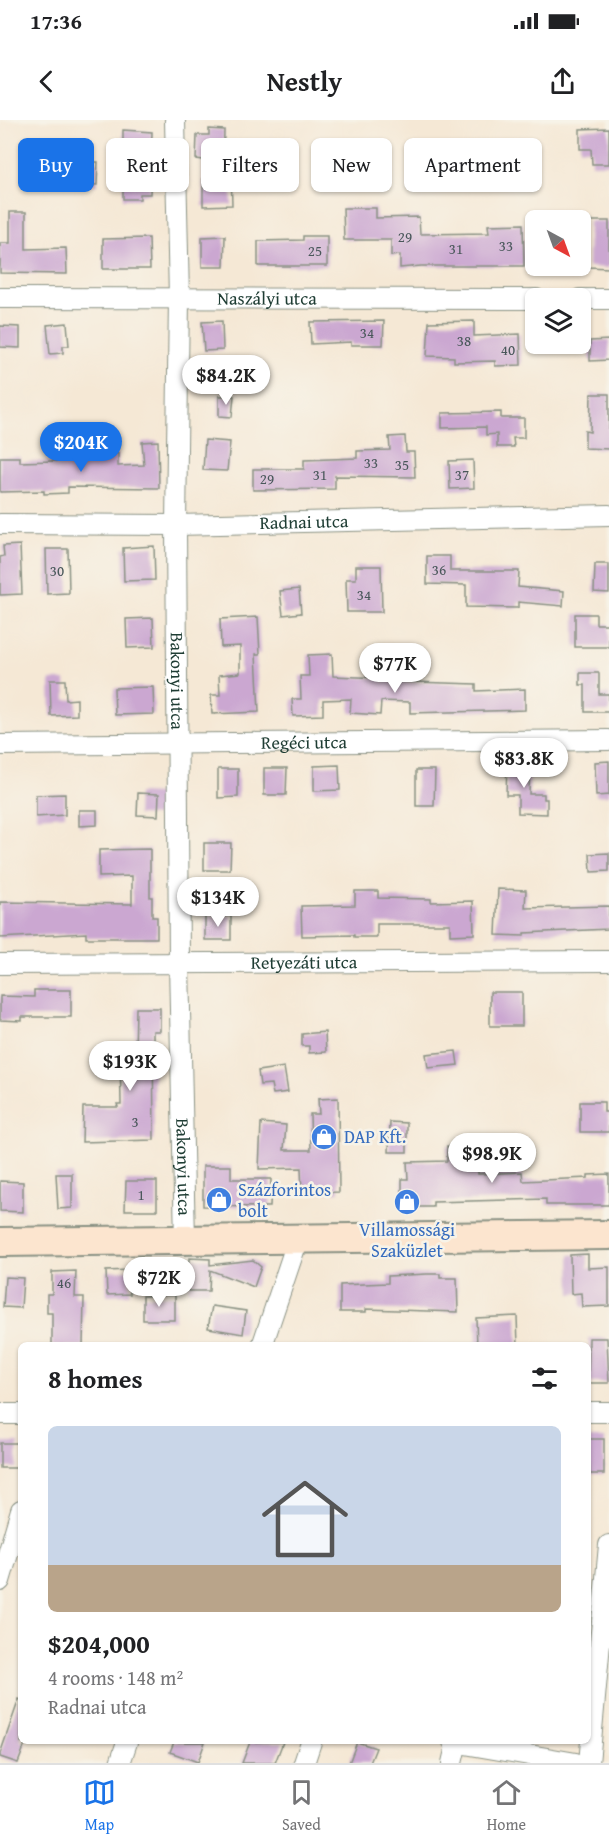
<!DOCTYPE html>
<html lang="en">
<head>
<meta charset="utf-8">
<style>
	:root { --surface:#fff; --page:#f2f2f2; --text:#202124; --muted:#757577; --line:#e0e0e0; --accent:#1a73e8 }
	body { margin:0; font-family:"Gentium Book Plus",serif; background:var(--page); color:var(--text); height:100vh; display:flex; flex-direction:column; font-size:22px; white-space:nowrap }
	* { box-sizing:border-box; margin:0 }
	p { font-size:20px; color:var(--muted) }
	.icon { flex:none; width:33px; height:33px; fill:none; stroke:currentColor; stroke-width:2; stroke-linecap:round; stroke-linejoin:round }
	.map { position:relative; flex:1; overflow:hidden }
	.sheet { position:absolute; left:18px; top:1222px; width:573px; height:402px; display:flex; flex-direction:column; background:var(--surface); border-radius:9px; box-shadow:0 2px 4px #0004 }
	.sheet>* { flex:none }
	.banner { position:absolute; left:18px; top:18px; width:573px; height:54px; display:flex; gap:12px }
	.needle { width:39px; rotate:139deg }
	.tools { position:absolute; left:525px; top:90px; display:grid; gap:12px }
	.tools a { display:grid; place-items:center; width:66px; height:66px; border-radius:9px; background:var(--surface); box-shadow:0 2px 4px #0004; font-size:30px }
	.price { position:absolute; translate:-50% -51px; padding:0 14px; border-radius:21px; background:#fff; color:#222; font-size:20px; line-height:39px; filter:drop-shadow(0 2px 3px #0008) }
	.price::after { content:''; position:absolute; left:50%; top:36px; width:18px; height:14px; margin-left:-9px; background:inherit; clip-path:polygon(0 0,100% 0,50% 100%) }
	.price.selected { background:var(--accent); color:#fff }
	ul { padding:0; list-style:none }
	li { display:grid; align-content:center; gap:12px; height:318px; padding:0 30px }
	li span { display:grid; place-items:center; height:186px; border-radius:9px; color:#555 }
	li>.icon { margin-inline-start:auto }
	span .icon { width:108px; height:108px; fill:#fffc; stroke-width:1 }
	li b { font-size:26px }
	h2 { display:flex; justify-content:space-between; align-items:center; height:72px; padding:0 30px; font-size:26px }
	.tag { padding:0 21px; border-radius:9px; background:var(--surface); box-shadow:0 2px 4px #0004; font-size:21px; line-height:54px }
	.tag.selected { background:var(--accent); color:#fff }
	.status { display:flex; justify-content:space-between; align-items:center; height:42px; padding:0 30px; background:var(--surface); direction:ltr }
	.status svg { height:16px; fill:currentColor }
	header { display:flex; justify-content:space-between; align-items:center; height:78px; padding:0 30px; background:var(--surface); font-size:27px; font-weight:700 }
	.menu { display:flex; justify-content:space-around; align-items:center; height:84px; border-top:2px solid var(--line); background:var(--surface); font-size:16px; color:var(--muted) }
	.menu a { display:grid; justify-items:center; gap:3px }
	.menu .selected { color:var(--accent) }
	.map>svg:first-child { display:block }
	.building { fill:#cba7d1 }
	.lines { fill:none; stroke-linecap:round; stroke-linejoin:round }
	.minor-casing { stroke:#8a9284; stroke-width:22 }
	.secondary-casing { stroke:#8a9284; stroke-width:32 }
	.minor { stroke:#fff; stroke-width:20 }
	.secondary { stroke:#fce5cf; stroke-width:28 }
	.labels { text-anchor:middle; stroke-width:5; stroke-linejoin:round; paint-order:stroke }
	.number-label { font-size:15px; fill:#4a585b }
	.street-label { font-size:18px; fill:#1f3d34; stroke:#f7f3e8 }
	.shop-label { font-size:18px; fill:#366cbe; stroke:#f7f3e8; text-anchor:start }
</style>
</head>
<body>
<div class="status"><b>17:36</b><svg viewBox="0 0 49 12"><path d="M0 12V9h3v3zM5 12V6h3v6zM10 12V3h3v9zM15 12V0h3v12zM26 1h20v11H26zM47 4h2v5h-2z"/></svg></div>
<header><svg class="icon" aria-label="back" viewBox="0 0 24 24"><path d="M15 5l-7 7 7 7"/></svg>Nestly<svg class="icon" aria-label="share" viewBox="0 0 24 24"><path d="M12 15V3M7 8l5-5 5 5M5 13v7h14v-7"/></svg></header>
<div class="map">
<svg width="609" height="1643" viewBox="0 0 609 1643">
	<rect width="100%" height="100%" fill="#f7f3e8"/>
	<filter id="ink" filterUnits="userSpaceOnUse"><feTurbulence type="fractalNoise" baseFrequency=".0167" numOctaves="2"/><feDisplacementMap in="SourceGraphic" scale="12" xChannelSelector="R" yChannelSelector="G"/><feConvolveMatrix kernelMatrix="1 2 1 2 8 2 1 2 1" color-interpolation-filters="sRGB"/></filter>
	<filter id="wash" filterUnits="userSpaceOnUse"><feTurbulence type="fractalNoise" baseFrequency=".008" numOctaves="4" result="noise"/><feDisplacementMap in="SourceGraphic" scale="24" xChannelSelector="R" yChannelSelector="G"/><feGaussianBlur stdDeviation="1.35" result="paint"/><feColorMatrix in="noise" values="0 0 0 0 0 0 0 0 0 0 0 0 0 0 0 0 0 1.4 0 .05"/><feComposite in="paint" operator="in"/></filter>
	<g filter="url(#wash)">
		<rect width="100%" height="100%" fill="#f5e8d5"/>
		<g id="blocks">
			<path class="building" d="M609,8V44H592L591,29H580V9Z
				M209,9L224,10L223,50H231L232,85L203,86V40L196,39L197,15H209Z
				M123,10L152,12L150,74H140V79H123Z
				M76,42H98L97,65L75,64Z
				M343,88H376V98L419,97L420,114L489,113L488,105L523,104L524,146H421L400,148V135L391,136V120H344Z
				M10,92H26V129L66,128L67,154L0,153V123H10Z
				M589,101H609V148L588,147Z
				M225,116L224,147H202V117Z
				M303,116H327V146H258V121L303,120Z
				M149,118L150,149H103V119Z
				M222,201L223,230L204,231L202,202Z
				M384,201L383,225H351V222L311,224L310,202Z
				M474,201V216L520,214L521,245L495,246V241L454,242V237L427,236L429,202Z
				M67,203L69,226H63V233L50,234L47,205Z
				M0,206L20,207V228L0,227Z
				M609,220V240L590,241V221Z
				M591,274H609V329L585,328V311L590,312Z
				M219,276H234L232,297L219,296Z
				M501,292V298H524V318H513L514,327H497V314L486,315V307L442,308V293Z
				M405,316L406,332H414L415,357L335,356V369L253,370V349H304V340L357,338V331L390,330L389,317Z
				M205,320L230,322L227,351L203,350Z
				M158,321L159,368L68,367V373L44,374V371L0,372V337H20V342L88,340V328H113V334L118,333V346L144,345L142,322Z
				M473,340L474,368L450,369L449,341Z
				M20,425L22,474L0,475V437L4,436L3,426Z
				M154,426L155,460L124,461L123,428Z
				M46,429H68L69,473L47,474Z
				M427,436H450V451H519L518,467L564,471L563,486L518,482V488L466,487V465L427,464Z
				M595,444H609V473L594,472Z
				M356,446H381L382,492H347L346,459H356Z
				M299,469L301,493L283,495L280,471Z
				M575,494H596V504H609V527H575Z
				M258,497L260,534H256L259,592L212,594L211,575H220L219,555L240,553V526L221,527L220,499Z
				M153,498L154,527L127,528L126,499Z
				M332,534L333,556L382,558V561L476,564V571L525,569V590L410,593V582L381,581L380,595L350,593L351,579L323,580V595L293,596L292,579H301L300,556H309L308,535Z
				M580,553H599V574H609V592H585V565H580Z
				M50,560H65L66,580L77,579V595L51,596Z
				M153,567L154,594L115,595L114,568Z
				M609,641V675L596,676L595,642Z
				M507,642H530L529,674H544V679H547V694L518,693V675H506Z
				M339,645L340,670L314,671V646Z
				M264,648H287L286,675H264Z
				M218,649H238V677L218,678Z
				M416,650H435L434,686H416Z
				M138,673L159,674L158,696L137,695Z
				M65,674V695L36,697V675Z
				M79,690H97V705L79,706Z
				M204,723H231L230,750H204Z
				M150,729V777H152V797H157V818H86V813L0,818V782L132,784V756L99,757V730Z
				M609,733V751L591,752L590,734Z
				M498,769L526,770L525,788L609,786V809L524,813V816L496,815Z
				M355,771H378V778L431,779V782L473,781L474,814L450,815V804H377V817H354V815L302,816L301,786L355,785Z
				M205,796H231V820H205Z
				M34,870H71V897H22V901L0,900V876L34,877Z
				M490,872H522V906H490Z
				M136,888H160V911H153L154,1020L82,1022L83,987H118L117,984H121L120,935H135Z
				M325,912L326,932L309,933V926H302V914Z
				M456,931L458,945L428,948L426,934Z
				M284,947L288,972L273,974L271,964L260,965L258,951Z
				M338,978L339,1072L302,1073L301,1048L259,1049L261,1003L286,1005L284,1030H311L310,994H319L318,979Z
				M580,982H604V992H609V1012H580Z
				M390,1002L407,1003V1032H389Z
				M447,1026H478V1054L522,1052L523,1061L588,1058V1055L609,1054V1085H546V1079L433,1082V1087H402V1059H408L407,1042L447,1041Z
				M203,1046H231V1059H271L270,1087L203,1086Z
				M56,1054H72V1088L58,1089Z
				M0,1061L23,1062V1092L0,1091Z
				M126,1061H157V1090H125Z
				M588,1134V1148L609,1147V1186L582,1187L581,1173L571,1174L570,1135Z
				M189,1138L210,1139V1145L253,1140L261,1147L254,1167L210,1150L209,1171H188Z
				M129,1150L130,1174L107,1175L106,1151Z
				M76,1151L75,1177H84L83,1226H52V1193H47V1174H52V1152Z
				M427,1154H440V1158H457L458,1192L366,1189V1192H340V1165L388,1163V1156Z
				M5,1157L23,1158L21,1188L3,1187Z
				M175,1175V1200H143V1176Z
				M212,1186L246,1191L243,1214L208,1208Z
				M517,1196L518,1226H477L476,1198Z
				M589,1218H607L609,1263H588Z
				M588,1319H604V1354H590Z
				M0,1323H18L17,1348H0Z
				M19,1579L21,1580V1622H26L18,1643L0,1637V1634Z
				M174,1622H205L198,1642L170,1632Z
				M250,1622H283L275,1643H242Z
				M357,1622L376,1628L370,1643H349Z"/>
		</g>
	</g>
	<g filter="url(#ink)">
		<use href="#blocks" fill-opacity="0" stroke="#8a9284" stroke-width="1.5"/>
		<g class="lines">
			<g class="minor-casing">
				<g id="minor">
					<path id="s1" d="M175,0L179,178L176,405L179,843L185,1121"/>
					<path id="s2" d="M0,178L536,179"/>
					<path d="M580,179H609"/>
					<path id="s3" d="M0,404L176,405L609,395"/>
					<path id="s4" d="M0,625L609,620"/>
					<path id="s5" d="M0,844L609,841"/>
					<path d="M262,1226L298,1119"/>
					<path d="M588,1292H609"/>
					<path d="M0,1294H21"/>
					<path d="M0,1461L21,1390"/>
					<path d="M453,1622L576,1643"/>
					<path d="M120,1643L127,1622"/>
					<path d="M304,1643L311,1622"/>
					<path d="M452,1643L457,1622"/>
					<path d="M589,1643L609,1425"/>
				</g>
			</g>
			<g class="secondary-casing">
				<path id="secondary" d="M0,1122L609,1115"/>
			</g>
			<use href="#minor" class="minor"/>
			<use href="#secondary" class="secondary"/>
		</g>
	</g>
	<defs>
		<g id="shop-disc" transform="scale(1.35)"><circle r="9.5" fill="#3f7fe0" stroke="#f7f3e8"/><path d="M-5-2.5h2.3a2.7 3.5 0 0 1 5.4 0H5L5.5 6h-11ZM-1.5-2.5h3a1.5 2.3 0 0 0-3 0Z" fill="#fff"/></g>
	</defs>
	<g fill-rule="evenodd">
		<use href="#shop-disc" x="324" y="1017"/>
		<use href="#shop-disc" x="219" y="1080"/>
		<use href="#shop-disc" x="407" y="1082"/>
	</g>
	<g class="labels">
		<g class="number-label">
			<text x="405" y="122">29</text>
			<text x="506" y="131">33</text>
			<text x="456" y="134">31</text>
			<text x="315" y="136">25</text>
			<text x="367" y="218">34</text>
			<text x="464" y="226">38</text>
			<text x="508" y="235">40</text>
			<text x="371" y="348">33</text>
			<text x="402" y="350">35</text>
			<text x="320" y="360">31</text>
			<text x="462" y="360">37</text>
			<text x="267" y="364">29</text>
			<text x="439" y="455">36</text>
			<text x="57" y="456">30</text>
			<text x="364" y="480">34</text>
			<text x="135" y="1007">3</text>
			<text x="141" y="1080">1</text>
			<text x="64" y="1168">46</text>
		</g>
		<g class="street-label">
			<text dy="6" stroke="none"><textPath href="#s2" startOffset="267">Naszályi utca</textPath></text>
			<text dy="6" stroke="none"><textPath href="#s3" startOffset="304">Radnai utca</textPath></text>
			<text dy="6" stroke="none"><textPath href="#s1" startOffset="561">Bakonyi utca</textPath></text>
			<text dy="6" stroke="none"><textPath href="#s4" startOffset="304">Regéci utca</textPath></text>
			<text dy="6" stroke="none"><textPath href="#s5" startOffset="304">Retyezáti utca</textPath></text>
			<text dy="6" stroke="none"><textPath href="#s1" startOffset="1047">Bakonyi utca</textPath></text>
		</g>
		<g class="shop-label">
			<text x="344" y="1023">DAP Kft.</text>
			<text x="238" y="1076">Százforintos<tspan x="238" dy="21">bolt</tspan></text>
			<text x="407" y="1116" text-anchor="middle">Villamossági<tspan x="407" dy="21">Szaküzlet</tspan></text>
		</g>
	</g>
</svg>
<div class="tools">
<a><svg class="needle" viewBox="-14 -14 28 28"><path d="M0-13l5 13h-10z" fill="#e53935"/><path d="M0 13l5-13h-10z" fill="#757577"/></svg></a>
<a><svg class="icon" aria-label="layers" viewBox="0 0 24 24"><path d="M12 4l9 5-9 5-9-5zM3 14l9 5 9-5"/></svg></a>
</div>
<b class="price" style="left:226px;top:286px">$84.2K</b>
<b class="price selected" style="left:81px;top:353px">$204K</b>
<b class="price" style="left:395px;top:574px">$77K</b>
<b class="price" style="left:524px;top:669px">$83.8K</b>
<b class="price" style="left:218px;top:808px">$134K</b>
<b class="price" style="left:130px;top:972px">$193K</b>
<b class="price" style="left:492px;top:1064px">$98.9K</b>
<b class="price" style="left:159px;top:1188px">$72K</b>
<div class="banner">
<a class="tag selected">Buy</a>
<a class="tag">Rent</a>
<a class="tag">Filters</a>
<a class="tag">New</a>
<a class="tag">Apartment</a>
</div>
<section class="sheet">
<h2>8 homes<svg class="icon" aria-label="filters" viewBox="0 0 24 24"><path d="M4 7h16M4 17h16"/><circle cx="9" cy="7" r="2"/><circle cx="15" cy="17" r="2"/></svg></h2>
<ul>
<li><span style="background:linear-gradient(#c9d6e8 75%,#b9a48a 0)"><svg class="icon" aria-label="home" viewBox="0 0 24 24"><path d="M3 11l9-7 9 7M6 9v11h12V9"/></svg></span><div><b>$204,000</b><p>4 rooms · 148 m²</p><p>Radnai utca</p></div></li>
</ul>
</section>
</div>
<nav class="menu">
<a class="selected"><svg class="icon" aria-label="map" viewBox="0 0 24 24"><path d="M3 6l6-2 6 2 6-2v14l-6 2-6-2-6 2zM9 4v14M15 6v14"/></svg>Map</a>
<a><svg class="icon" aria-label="saved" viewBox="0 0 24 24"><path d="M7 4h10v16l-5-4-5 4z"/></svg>Saved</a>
<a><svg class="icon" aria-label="home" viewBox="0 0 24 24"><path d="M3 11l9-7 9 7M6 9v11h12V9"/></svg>Home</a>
</nav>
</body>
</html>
